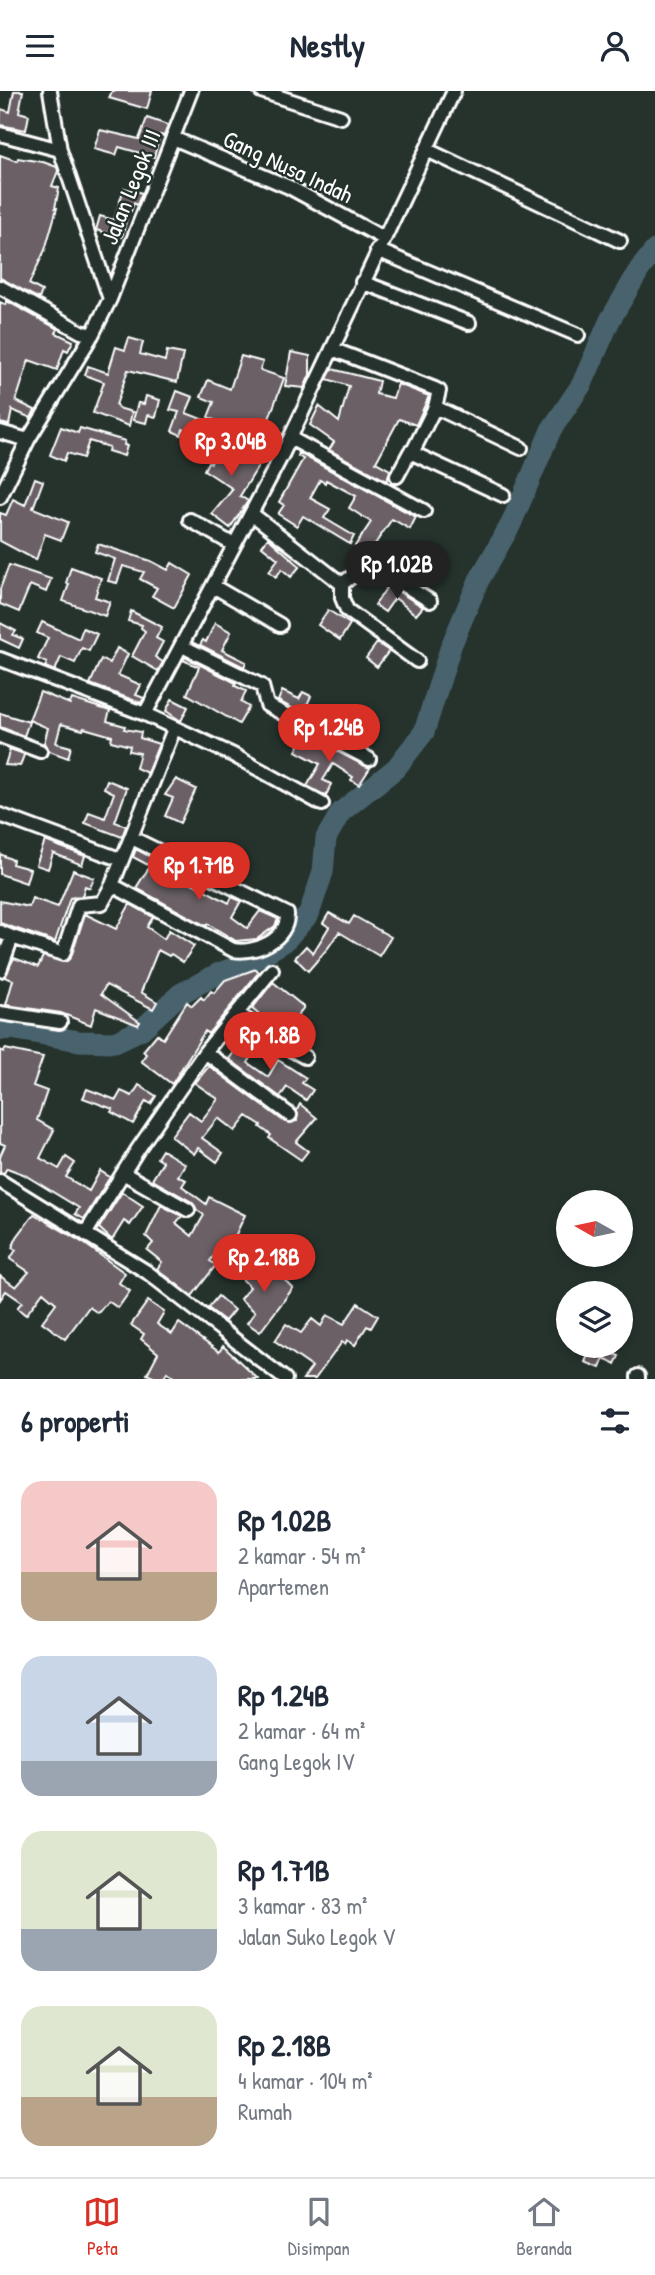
<!DOCTYPE html>
<html lang="id">
<head>
<meta charset="utf-8">
<style>
	:root { --surface:#fff; --page:#f6f6f7; --text:#1f2937; --muted:#747a83; --line:#e0e1e3; --accent:#d93025 }
	body { margin:0; font-family:"Patrick Hand",sans-serif; background:var(--page); color:var(--text); height:100vh; display:flex; flex-direction:column; font-size:26px; white-space:nowrap }
	* { box-sizing:border-box; margin:0 }
	p { font-size:23px; color:var(--muted) }
	.icon { flex:none; width:38px; height:38px; fill:none; stroke:currentColor; stroke-width:2; stroke-linecap:round; stroke-linejoin:round }
	.map { position:relative; height:1288px; overflow:hidden }
	.details { display:flex; flex-direction:column; background:var(--surface); flex:1 }
	.details>* { flex:none }
	.needle { width:46px; rotate:279deg }
	.tools { position:absolute; left:556px; top:1099px; display:grid; gap:14px }
	.tools a { display:grid; place-items:center; width:77px; height:77px; border-radius:50%; background:var(--surface); box-shadow:0 4px 10px #0003; font-size:35px }
	.price { position:absolute; translate:-50% -60px; padding:0 16px; border-radius:24px; background:var(--accent); color:#fff; font-size:23px; line-height:46px; filter:drop-shadow(0 2px 4px #0008) }
	.price::after { content:''; position:absolute; left:50%; top:42px; width:21px; height:16px; margin-left:-10px; background:inherit; clip-path:polygon(0 0,100% 0,50% 100%) }
	.price.active { background:#222; color:#fff }
	ul { padding:0; list-style:none }
	li { display:flex; align-items:center; gap:21px; height:175px; padding:0 21px }
	li span { display:grid; place-items:center; flex:none; width:196px; height:140px; border-radius:21px; color:#555 }
	li>.icon { margin-inline-start:auto }
	span .icon { width:84px; height:84px; fill:#fffc; stroke-width:1 }
	li b { font-size:30px }
	h2 { display:flex; justify-content:space-between; align-items:center; height:84px; padding:0 21px; font-size:30px }
	header { display:flex; justify-content:space-between; align-items:center; height:91px; padding:0 21px; background:var(--surface); font-size:32px; font-weight:700 }
	.dock { display:flex; justify-content:space-around; align-items:center; height:98px; border-top:2px solid var(--line); background:var(--surface); font-size:19px; color:var(--muted) }
	.dock a { display:grid; justify-items:center; gap:4px }
	.dock .active { color:var(--accent) }
	.map>svg:first-child { display:block }
	.lines { fill:none; stroke-linecap:round; stroke-linejoin:round }
	.river { stroke:#4a646e; stroke-width:21 }
	.building { fill:#6a6066; stroke:#fff; stroke-width:2 }
	.minor-casing { stroke:#fff; stroke-width:18 }
	.minor { stroke:#26332d; stroke-width:12 }
	.labels { text-anchor:middle; stroke-width:5; stroke-linejoin:round; paint-order:stroke }
	.street-label { font-size:24px; fill:#fff; stroke:#26332d }
</style>
</head>
<body>
<header><svg class="icon" aria-label="menu" viewBox="0 0 24 24"><path d="M4 6h16M4 12h16M4 18h16"/></svg>Nestly<svg class="icon" aria-label="person" viewBox="0 0 24 24"><circle cx="12" cy="8" r="4"/><path d="M4 21q1-7 8-7t8 7"/></svg></header>
<div class="map">
<svg width="655" height="1288" viewBox="0 0 655 1288">
	<rect width="100%" height="100%" fill="#26332d"/>
	<filter id="ink" filterUnits="userSpaceOnUse"><feTurbulence type="fractalNoise" baseFrequency=".0143" numOctaves="2"/><feDisplacementMap in="SourceGraphic" scale="14" xChannelSelector="R" yChannelSelector="G"/><feConvolveMatrix kernelMatrix="1 2 1 2 8 2 1 2 1" color-interpolation-filters="sRGB"/></filter>
	<g filter="url(#ink)">
		<g class="lines">
			<path class="river" d="M0,939L11,938L79,950L115,951L142,938L180,903L219,882L254,869L284,851L309,823L323,781L326,747L341,721L396,677L424,641L451,555L479,489L511,433L551,339L582,293L610,229L640,178L655,159"/>
		</g>
		<path class="building" d="M14,0H23L19,21L29,24L26,39L0,34L1,18L10,21Z
			M112,0H152L147,18L109,7Z
			M147,27L168,34L164,45L160,44L154,66L119,56L116,64L94,58L100,39L139,48Z
			M0,64L17,70L18,67L43,71L57,76L58,80L52,95L59,97L55,117H57L45,159L29,193L42,200L39,208L0,187Z
			M124,97L142,102L137,114L134,112L131,120L129,119L122,146L96,139L100,125L114,129Z
			M7,210L58,238L56,242L73,250L68,260L64,258L57,279L29,269L16,310L35,319L31,327L12,319L9,334L0,332V211L6,214Z
			M129,247L143,251L140,263L165,270L167,260L183,263L177,291L128,279L116,314L118,317L132,321L129,335L93,322L104,291L85,284L88,275L108,282L116,256L125,259Z
			M291,261L310,265V284L304,297L285,295Z
			M241,265L263,271L260,279L284,287L266,336L282,343L279,351L237,332L226,335L208,326L214,311L201,306L208,289L230,298Z
			M332,278L379,290L376,303L393,307L398,293L429,305L416,334L399,328L376,371L390,379L387,390L329,359L334,351L310,334L319,315L339,331L349,295L327,288Z
			M177,300L193,306L186,322L207,330L201,345L183,338L181,344L172,340L179,321L170,319Z
			M146,305L160,309L156,326L148,324L146,332L133,329L138,312L144,313Z
			M61,336L78,342L80,337L125,350L124,354L127,355L124,365L108,360L109,356L89,350L83,367L67,362L64,370L50,364Z
			M225,338L226,346L242,354L239,361L259,374L240,405L248,410L230,437L212,423L233,398L204,379L208,371L211,372L222,351L219,350Z
			M299,362L416,426L410,438L392,428L373,456L411,480L408,486L355,455L371,431L349,417L356,405L326,389L325,392L320,389L310,407L330,418L324,427L354,445L350,453L303,425L297,435L278,423L284,414L279,411L303,368L298,365Z
			M35,387L43,390L33,417L68,431L61,449L45,443L36,469L0,450V422L6,424L13,408L25,414Z
			M268,447L300,475L291,486L282,478L276,486L269,480L278,468L262,455Z
			M98,453L151,470L168,479L172,472L192,484L174,517L152,505L157,497L140,488L144,481L123,475L117,492L108,490L115,468L95,461Z
			M9,474L51,488L46,501L30,494L19,521L0,513V498Z
			M71,476L101,487L95,506L110,511L105,525L63,510L69,493L66,492Z
			M388,494L423,516L416,524L395,507L385,521L375,514Z
			M328,519L350,533L340,549L318,534Z
			M131,520L162,536L156,547L163,551L155,566L163,571L158,580L132,565L145,540L141,537L142,534L128,530Z
			M42,531L79,548L83,537L97,543L89,560L82,557L75,572L61,566L55,580L45,576L47,572L38,568L48,547L37,542Z
			M0,532L16,540L13,544L23,548L19,557L0,548Z
			M215,532L231,541L222,559L246,571L244,576L200,554L203,549L206,551Z
			M377,552L389,560L377,576L366,567Z
			M117,557L128,563L118,584L141,594L136,604L144,607L141,612L90,593L101,568L110,572Z
			M185,566L236,592L235,595L246,600L241,611L249,616L239,633L187,603L199,576L183,569Z
			M282,600L299,608L303,601L311,605L303,623L278,610Z
			M40,601L70,613L72,608L110,620L107,630L125,635L124,638L141,641L140,647L159,653L147,682L136,677L140,662L129,660L130,655L111,650L112,645L84,637L83,639L61,633L56,652L71,656L68,667L49,660L44,652L48,637L29,629Z
			M172,608L188,616L181,630L166,620Z
			M0,622L29,631L24,645L0,636Z
			M305,644L370,677L359,694L351,689L353,686L333,673L323,689L331,693L326,705L307,695L320,673L296,660Z
			M10,658L27,664H24L20,675L5,674Z
			M176,688L196,698L180,732L165,725L173,707L165,704Z
			M107,689L127,697L115,731L126,735L122,746L85,732L89,721L105,727L114,702L104,697Z
			M45,750L85,765L82,774L53,762L48,778L36,774Z
			M136,758L166,774L186,785L184,788L229,812L232,806L241,810L232,826L247,837L260,820L278,828L275,835L257,848L236,850L208,833L206,835L136,797L150,775L133,766Z
			M0,763L13,769L12,773L30,778L26,792L0,783Z
			M73,779L94,787L90,797L85,795L82,805L70,807L55,851L0,832V810L29,816L32,807L58,816Z
			M130,813L153,826L147,836L164,848L169,839L194,855L183,871L171,863L169,865L158,859L141,901L157,911L153,918L106,894L101,903L140,931L138,934L96,917L91,934L61,922L6,914L13,889L4,886L14,867L38,876L43,865L65,871L71,866L85,823L116,838Z
			M329,822L349,833L354,825L391,846L379,865L339,841L328,857L308,880L295,867L306,855L313,862L329,836L323,832Z
			M256,878L259,881L208,943L205,940L172,993L141,970L146,963L143,960L157,943L163,948L187,911L192,915L201,906L204,909L211,900L214,902L225,889Z
			M273,891L304,916L284,943L252,918Z
			M246,944L259,953L248,972L268,986L278,969L306,987L302,992L313,999L306,1009L287,996L280,1006L229,968Z
			M5,958L43,966L33,995L47,1000L37,1029L54,1039L40,1067L59,1078L66,1066L75,1072L66,1086L89,1100L100,1080L110,1086L84,1128L75,1123L79,1117L23,1083L7,1077L4,1082L0,1081V1065L5,1054L0,1052V959L4,961Z
			M209,975L285,1031L297,1030V1019L300,1013L317,1027L296,1051L308,1060L301,1069L269,1047L271,1044L260,1036L261,1034L247,1025L235,1040L218,1027L202,1047L223,1062L217,1071L198,1057L194,1063L171,1045L189,1021L201,1030L218,1008L195,992Z
			M139,994L156,1005L151,1013L146,1010L133,1033L111,1021L113,1018L83,1007L87,998L116,1009L121,1000L132,1005Z
			M162,1059L185,1073L178,1085L186,1089L182,1095L206,1113L209,1106L245,1124L231,1154L224,1151L210,1170L216,1174L192,1205L157,1178L162,1171L147,1159L153,1152L146,1145L161,1114L182,1125L176,1132L192,1145L204,1124L197,1119L192,1111L152,1089L163,1071L157,1067Z
			M122,1101L143,1115L130,1134L124,1130L112,1149L99,1137Z
			M34,1123L85,1153L125,1182L119,1192L130,1200L118,1217L108,1210L98,1222L89,1216L65,1248L42,1231L56,1212L43,1201L26,1224L17,1217L22,1211L6,1200L0,1209V1185L16,1196L29,1181L10,1168L16,1159L12,1157L17,1146Z
			M291,1160L309,1173L302,1181L285,1169Z
			M247,1172L259,1184L270,1172L279,1180L277,1182L293,1197L260,1241L247,1232L255,1221L240,1208L250,1196L237,1183Z
			M218,1205L234,1219L225,1230L208,1217Z
			M148,1210L164,1221L157,1233L172,1243L179,1232L219,1261L223,1255L258,1288H176L167,1281L163,1288H157L147,1283L158,1262L141,1248L144,1243L131,1234Z
			M358,1212L378,1225L371,1237L367,1235L355,1254L347,1249L345,1253L342,1251L315,1288H303L312,1276L275,1250L286,1233L301,1242L312,1228L321,1235L327,1224L344,1233Z
			M584,1255H596L619,1265L615,1273L604,1267L600,1277L585,1271L590,1259Z"/>
		<g class="lines">
			<g class="minor-casing">
				<path id="minor" d="M50,0L60,59L110,208
					M261,0L341,26
					M0,43L60,59
					M173,47L289,96L383,147
					M427,59L620,150
					M377,159L578,244
					M362,191L469,232
					M0,196L81,241L92,244
					M332,258L435,298L439,300L435,316L521,357
					M233,340L283,362
					M0,341L28,349
					M290,347L424,420
					M412,362L435,316
					M397,385L410,361L503,404
					M0,406L28,349L92,244L110,208L191,0
					M252,423L342,493V507L347,519L417,570
					M190,429L234,454
					M342,493L369,472L430,510
					M213,495L280,534
					M182,555L262,595L267,614L369,668
					M0,568L145,623L233,664L322,713
					M145,623L283,362L454,0
					M0,645L40,660
					M0,724L122,769
					M112,794L233,859C255,863 288,849 287,823L132,747
					M0,841L12,846L0,879
					M12,846L63,863L79,814L102,812L112,794L174,638
					M0,922L60,931
					M237,922L281,953L305,966
					M205,961L290,1024
					M123,1082L188,1119
					M0,1090L147,1181L285,1288
					M85,1143L138,1058L205,961L272,879
					M638,1288V1285"/>
			</g>
			<use href="#minor" class="minor"/>
		</g>
	</g>
	<g class="labels">
		<g class="street-label">
			<text transform="translate(288 76) rotate(25)" y="8">Gang Nusa Indah</text>
			<text transform="translate(131 96) rotate(-68)" y="8">Jalan Legok III</text>
		</g>
	</g>
</svg>
<div class="tools">
<a><svg class="needle" viewBox="-14 -14 28 28"><path d="M0-13l5 13h-10z" fill="#e53935"/><path d="M0 13l5-13h-10z" fill="#747a83"/></svg></a>
<a><svg class="icon" aria-label="layers" viewBox="0 0 24 24"><path d="M12 4l9 5-9 5-9-5zM3 14l9 5 9-5"/></svg></a>
</div>
<b class="price" style="left:231px;top:387px">Rp 3.04B</b>
<b class="price active" style="left:397px;top:510px">Rp 1.02B</b>
<b class="price" style="left:329px;top:673px">Rp 1.24B</b>
<b class="price" style="left:199px;top:811px">Rp 1.71B</b>
<b class="price" style="left:270px;top:981px">Rp 1.8B</b>
<b class="price" style="left:264px;top:1203px">Rp 2.18B</b>
</div>
<section class="details">
<h2>6 properti<svg class="icon" aria-label="filters" viewBox="0 0 24 24"><path d="M4 7h16M4 17h16"/><circle cx="9" cy="7" r="2"/><circle cx="15" cy="17" r="2"/></svg></h2>
<ul>
<li><span style="background:linear-gradient(#f6c9c9 65%,#b9a48a 0)"><svg class="icon" aria-label="home" viewBox="0 0 24 24"><path d="M3 11l9-7 9 7M6 9v11h12V9"/></svg></span><div><b>Rp 1.02B</b><p>2 kamar · 54 m²</p><p>Apartemen</p></div></li>
<li><span style="background:linear-gradient(#c9d6e8 75%,#9aa5b1 0)"><svg class="icon" aria-label="home" viewBox="0 0 24 24"><path d="M3 11l9-7 9 7M6 9v11h12V9"/></svg></span><div><b>Rp 1.24B</b><p>2 kamar · 64 m²</p><p>Gang Legok IV</p></div></li>
<li><span style="background:linear-gradient(#dfe7d0 70%,#9aa5b1 0)"><svg class="icon" aria-label="home" viewBox="0 0 24 24"><path d="M3 11l9-7 9 7M6 9v11h12V9"/></svg></span><div><b>Rp 1.71B</b><p>3 kamar · 83 m²</p><p>Jalan Suko Legok V</p></div></li>
<li><span style="background:linear-gradient(#dfe7d0 65%,#b9a48a 0)"><svg class="icon" aria-label="home" viewBox="0 0 24 24"><path d="M3 11l9-7 9 7M6 9v11h12V9"/></svg></span><div><b>Rp 2.18B</b><p>4 kamar · 104 m²</p><p>Rumah</p></div></li>
</ul>
</section>
<nav class="dock">
<a class="active"><svg class="icon" aria-label="map" viewBox="0 0 24 24"><path d="M3 6l6-2 6 2 6-2v14l-6 2-6-2-6 2zM9 4v14M15 6v14"/></svg>Peta</a>
<a><svg class="icon" aria-label="saved" viewBox="0 0 24 24"><path d="M7 4h10v16l-5-4-5 4z"/></svg>Disimpan</a>
<a><svg class="icon" aria-label="home" viewBox="0 0 24 24"><path d="M3 11l9-7 9 7M6 9v11h12V9"/></svg>Beranda</a>
</nav>
</body>
</html>
